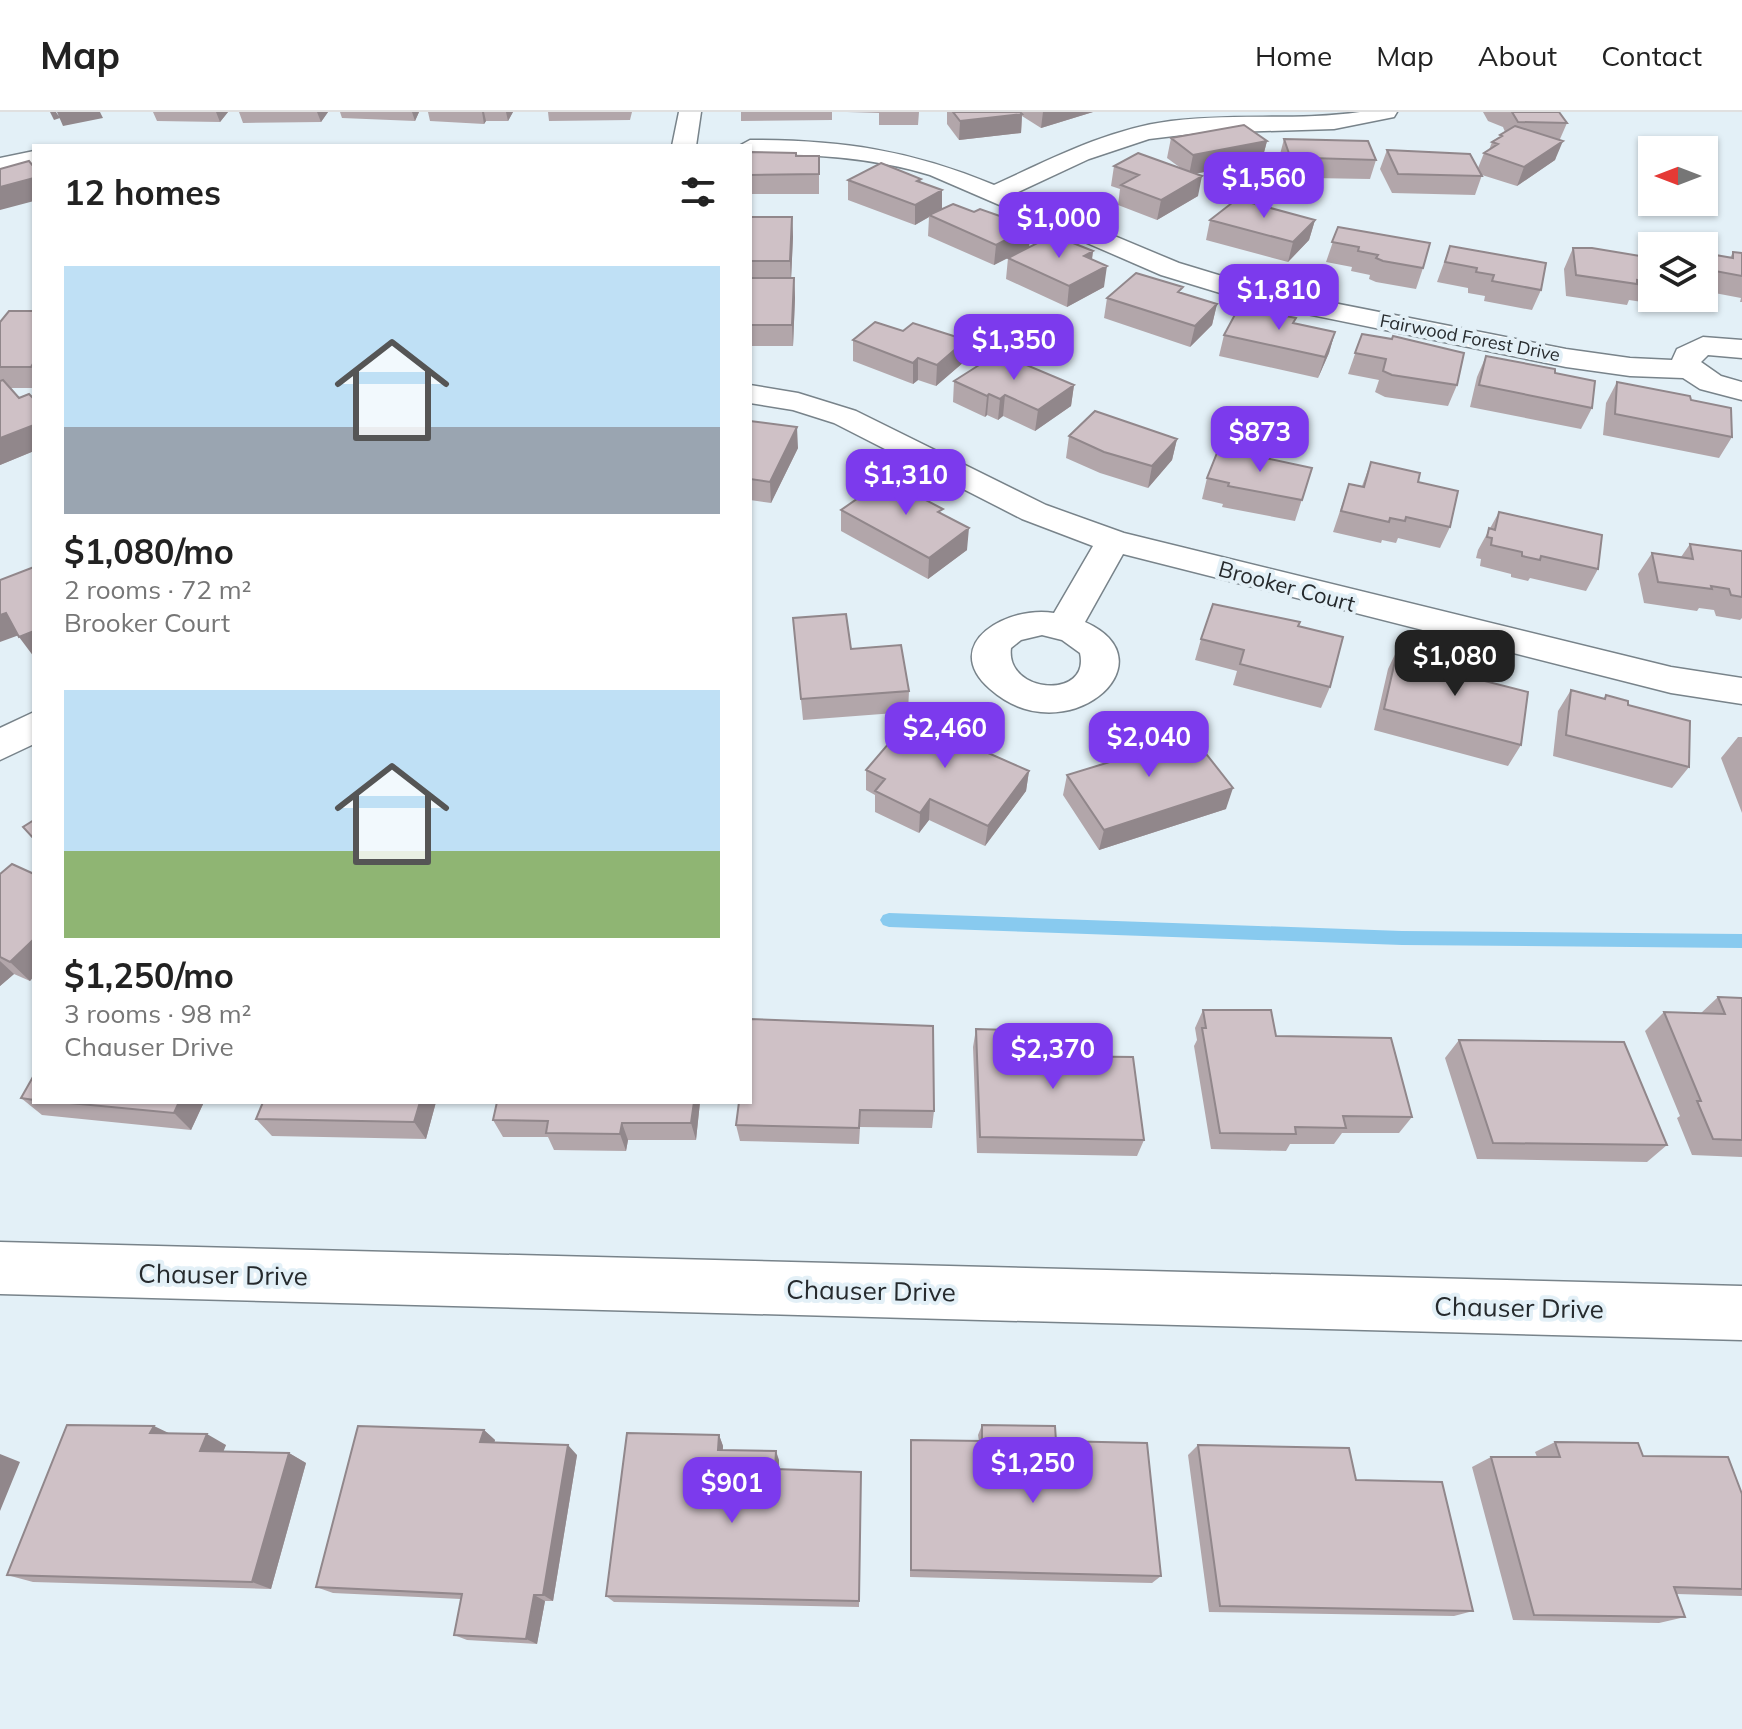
<!DOCTYPE html>
<html lang="en">
<head>
<meta charset="utf-8">
<style>
	:root { --surface:#fff; --page:#f6f6f6; --text:#222; --muted:#767676; --line:#e0e0e0; --accent:#7c3aed }
	body { margin:0; font-family:Mulish,sans-serif; background:var(--page); color:var(--text); height:100vh; display:flex; flex-direction:column; font-size:30px; white-space:nowrap }
	* { box-sizing:border-box; margin:0 }
	p { font-size:26px; color:var(--muted) }
	.icon { flex:none; width:44px; height:44px; fill:none; stroke:currentColor; stroke-width:2; stroke-linecap:round; stroke-linejoin:round }
	.map { position:relative; flex:1; overflow:hidden }
	.drawer { position:absolute; left:32px; top:32px; width:720px; height:960px; display:flex; flex-direction:column; background:var(--surface); border-radius:0px; box-shadow:0 2px 6px #0004 }
	.drawer>* { flex:none }
	.needle { width:52px; rotate:270deg }
	.tools { position:absolute; left:1638px; top:24px; display:grid; gap:16px }
	.tools a { display:grid; place-items:center; width:80px; height:80px; border-radius:0px; background:var(--surface); box-shadow:0 2px 6px #0004; font-size:40px }
	.price { position:absolute; translate:-50% -68px; padding:0 18px; border-radius:16px; background:var(--accent); color:#fff; font-size:26px; line-height:52px; filter:drop-shadow(0 2px 4px #0008) }
	.price::after { content:''; position:absolute; left:50%; top:48px; width:24px; height:18px; margin-left:-12px; background:inherit; clip-path:polygon(0 0,100% 0,50% 100%) }
	.price.selected { background:#222; color:#fff }
	ul { padding:0; list-style:none }
	li { display:grid; align-content:center; gap:16px; height:424px; padding:0 32px }
	li span { display:grid; place-items:center; height:248px; border-radius:0px; color:#555 }
	li>.icon { margin-inline-start:auto }
	span .icon { width:144px; height:144px; fill:#fffc; stroke-width:1 }
	li b { font-size:34px }
	h2 { display:flex; justify-content:space-between; align-items:center; height:96px; padding:0 32px; font-size:34px }
	header { display:flex; align-items:center; gap:48px; box-sizing:border-box; height:112px; padding:0 40px; background:var(--surface); border-bottom:2px solid var(--line) }
	header strong { font-size:38px }
	nav { display:flex; gap:44px; margin-inline-start:auto; font-size:28px }
	.map>svg:first-child { display:block }
	.lines { fill:none; stroke-linecap:round; stroke-linejoin:round }
	.stream { fill:#88caef; fill-rule:evenodd }
	.minor-casing { stroke:#78838a; stroke-width:3 }
	.minor { fill:#fff; fill-rule:evenodd }
	.wall { fill:#b2a6aa }
	.shaded-wall { fill:#91878b }
	.building { fill:#cfc1c6; stroke:#91878b; stroke-width:2 }
	.labels { text-anchor:middle; stroke-width:8; stroke-linejoin:round; paint-order:stroke }
	.far-street-label { font-size:18px; fill:#262a2d; stroke:#e3f0f7 }
	.street-label { font-size:22px; fill:#262a2d; stroke:#e3f0f7 }
	.near-street-label { font-size:26px; fill:#262a2d; stroke:#e3f0f7 }
</style>
</head>
<body>
<header>
<strong>Map</strong>
<nav><a>Home</a><a>Map</a><a>About</a><a>Contact</a></nav>
</header>
<div class="map">
<svg width="1742" height="1617" viewBox="0 0 1742 1617">
	<rect width="100%" height="100%" fill="#e3f0f7"/>
	<g class="lines">
		<path class="stream" d="M889,801L1402,819L1742,822V836L1402,833L889,815L883,813L880,808L883,803Z"/>
		<g class="minor-casing">
			<path id="minor" d="M679,0H701L696,34H672Z
				M1360,0H1397L1394,5L1334,17L1199,21L1149,27L1089,47L1014,82L1179,151L1268,178L1566,237L1630,246L1672,248L1677,237L1703,225L1742,228V246L1708,243L1701,250L1721,264L1742,270V288L1700,277L1683,266L1630,264L1566,255L1253,191L1161,163L930,63C871,45 811,42 750,42V34H739L750,28C840,28 911,38 994,73C1051,47 1108,17 1171,9C1234,1 1297,9 1360,0Z
				M34,39V53L0,60V46Z
				M750,273L798,281L856,299L1046,393L1124,421L1671,555L1742,566V592L1671,581L1123,442L1085,510C1175,550 1065,644 990,577C938,531 1010,493 1054,501L1093,434L1022,407L834,311L793,298L750,291ZM1042,523L1062,528L1080,541C1091,588 1005,582 1011,536L1021,528Z
				M34,600V632L0,648V616Z
				M0,1130L1742,1174V1228L0,1182Z"/>
		</g>
		<use href="#minor" class="minor"/>
	</g>
	<path class="wall" d="M153,0H228L220,10L157,9Z
		M239,0H328L321,10L243,11Z
		M340,0H419L415,9L342,6Z
		M428,0H513L508,9H486L484,12L430,9Z
		M548,0H632L630,8L549,9Z
		M741,0H832V8L741,9Z
		M847,0H919L918,13H879V1Z
		M947,0H1093L1041,16L1022,4L1021,21L959,28L947,12Z
		M1483,0H1559L1567,11L1560,27L1555,48L1517,74L1482,63L1475,83L1392,81L1380,57L1387,38L1478,56L1484,41L1489,38L1492,30L1505,20L1503,15L1488,9Z
		M1171,26L1267,29L1262,48L1195,62L1198,84L1157,108L1118,93L1120,77L1111,74L1114,54L1182,57L1167,46Z
		M1284,27L1376,48L1370,67L1311,66L1309,73L1288,72L1279,46Z
		M750,40L796,44H819V82H750Z
		M921,67L920,70L942,78V97L974,100L1031,115L1029,135L1093,139L1092,148L1104,175L1067,195L1006,167L1008,146L994,153L928,124L929,105L915,113L848,88V68Z
		M750,105H792L793,125L791,166H794L795,186L793,234H750Z
		M1210,108H1315L1309,128L1288,150L1206,128Z
		M1338,115L1423,156L1416,177L1376,170L1369,167L1370,163L1351,159L1352,155L1326,150Z
		M1450,134L1541,178L1532,198L1484,189L1485,184L1468,181V176L1437,170Z
		M1573,136L1652,146V186H1666L1662,193L1629,188L1627,193L1566,184L1564,157Z
		M1733,140L1742,141V190H1740L1741,186L1704,179V141L1730,146Z
		M1182,181L1217,192L1212,213L1190,235L1104,206L1107,186Z
		M34,199V276H11L19,286L34,287V339L0,353V210Z
		M903,219L966,228L965,249L936,274L918,268L913,272L853,249V228Z
		M1335,220L1329,241L1318,266L1219,244L1224,223Z
		M1362,222L1457,273L1448,294L1385,285L1375,280L1379,268L1348,262Z
		M1486,244L1555,261L1592,296L1581,317L1470,295L1477,265Z
		M954,269L1074,273L1071,294L1035,319L1003,304L998,308L987,303L985,305L953,290Z
		M1617,270L1691,288L1732,325L1719,346L1603,323L1606,291Z
		M750,309L798,336L771,391L750,388Z
		M1069,324L1177,327L1172,348L1148,376L1100,361L1066,346Z
		M1371,350L1418,370L1450,415L1440,436L1398,426L1396,431L1382,428L1381,431L1333,420L1349,372L1362,374Z
		M1312,356L1295,409L1222,395L1223,392L1202,387L1207,366Z
		M922,386L943,402L967,438L928,467L841,419V398Z
		M1499,400L1598,457L1586,479L1530,466L1528,469L1511,465V462L1480,454L1481,447L1476,446L1478,438Z
		M1690,432L1742,439V506L1740,508L1716,504L1714,498L1699,496L1697,499L1644,491L1638,462L1652,441L1681,445Z
		M793,506L851,537L909,579L908,600L803,608Z
		M1298,514L1330,575L1321,596L1233,573L1237,559L1195,548L1201,527Z
		M1398,536L1469,565L1521,633L1508,654L1374,618L1388,557Z
		M1571,578L1604,587L1606,583L1628,593L1689,655L1672,676L1553,644L1558,599Z
		M969,618V625L983,631V638L1029,659L1026,679L985,734L929,708L919,721L875,700V683L866,678V658Z
		M1738,625H1742V701L1721,646Z
		M1137,629L1226,697L1099,738L1063,683L1067,663L1108,650L1110,644L1135,636Z
		M0,762H34V864L30,869L14,862L0,874Z
		M1718,885L1742,886V1045L1692,1043L1677,1006L1680,1004L1645,919L1664,900L1700,902Z
		M1203,898L1276,924L1412,1005L1399,1021H1342L1334,1032H1290L1286,1039L1211,1037L1194,934L1197,928L1195,916Z
		M933,914L934,999L932,1016L860,1015L859,1032L740,1029L736,1013Z
		M976,917L1046,944L1144,1028L1137,1044L977,1041L973,935Z
		M1459,928L1667,1033L1647,1050L1477,1047L1445,946Z
		M34,963V990H204L191,1018L42,1003L21,986Z
		M263,990H436L426,1027L272,1024L256,1007Z
		M700,990L696,1028H628L626,1039L554,1038L548,1025H503L493,1008Z
		M982,1313L1056,1329L1161,1464L1152,1471L910,1465V1338L911,1328L979,1329L978,1323Z
		M484,1318L495,1328L494,1330L577,1343L553,1489H545L537,1532L467,1528L454,1523L461,1487L333,1481L316,1475Z
		M170,1322L226,1333L223,1339L289,1341L306,1351L271,1477L33,1470L7,1463Z
		M719,1323L723,1334V1338L779,1348V1357L861,1369L859,1495L614,1490L606,1484Z
		M1555,1330L1643,1344L1742,1382V1484L1677,1482L1685,1505L1659,1511L1513,1508L1472,1355L1491,1345H1537L1535,1340Z
		M1198,1333L1356,1368L1473,1499L1454,1504L1209,1500L1188,1343Z"/>
	<path class="shaded-wall" d="M50,0H56L60,6L54,8Z
		M57,0H100L103,6L63,14Z
		M216,0H228L220,10Z
		M317,0H328L321,10Z
		M412,0H419L415,9Z
		M482,0H484L486,9L484,12Z
		M506,0H513L508,9Z
		M1043,0H1093L1041,16Z
		M1022,2L1021,21L959,28L960,9Z
		M1267,29L1262,48L1189,63L1193,43Z
		M1563,29L1555,48L1517,74L1524,55Z
		M1202,64L1198,84L1157,108L1161,88Z
		M34,66V89L0,98V75Z
		M942,78V98L929,103V105L915,113V93Z
		M792,105L793,125L791,169L790,149Z
		M1315,108L1309,128L1288,150L1293,130Z
		M1031,115L1029,135L994,153L996,133Z
		M1093,139L1090,160L1084,144Z
		M1107,154L1104,175L1067,195L1069,174Z
		M794,166L795,186L793,234L792,213Z
		M1217,192L1212,213L1190,235L1195,214Z
		M1335,220L1329,241L1318,266L1325,245Z
		M966,228L965,249L936,274L937,253Z
		M918,246V268L913,272V251Z
		M1074,273L1071,294L1035,319L1038,298Z
		M989,282L987,303L985,305L987,284Z
		M1005,283L1003,304L998,308L1000,287Z
		M34,313V339L0,353V326Z
		M797,315L798,336L771,391L770,370Z
		M1177,327L1172,348L1148,376L1152,354Z
		M969,416L967,438L928,467L929,446Z
		M6,501L22,522L0,530V503Z
		M34,519V545L19,525Z
		M1029,659L1026,679L985,734L988,714Z
		M1233,676L1226,697L1099,738L1104,718Z
		M930,687L929,708L919,721L920,701Z
		M34,827V864L30,869L10,850Z
		M0,849L14,862L0,874Z
		M179,990H204L191,1018L174,1001Z
		M420,990H436L426,1027L414,1010Z
		M694,990H700L696,1028L691,1011Z
		M622,1011L628,1028L626,1039L620,1022Z
		M154,1314L175,1324L150,1321Z
		M484,1318L495,1328L492,1340L480,1330Z
		M207,1322L226,1333L220,1348L200,1339Z
		M719,1323L723,1334L722,1347L718,1338Z
		M568,1333L577,1343L553,1489L543,1483Z
		M776,1339L779,1348L778,1367L775,1357Z
		M289,1341L306,1351L271,1477L252,1470Z
		M0,1342L20,1350L0,1399Z
		M534,1483L545,1489L537,1532L526,1527Z"/>
	<path class="building" d="M953,0H1020L1022,2L960,9Z
		M1512,0H1559L1567,11L1518,10Z
		M1244,13L1267,29L1193,43L1171,26Z
		M1515,14L1563,29L1524,55L1484,41L1498,32L1492,30L1502,24L1500,23Z
		M1284,27L1368,29L1376,48L1312,46L1315,53H1293Z
		M1387,38L1470,42L1482,64L1398,62Z
		M750,40L796,41V44H819V62L750,63Z
		M1138,41L1202,64L1161,88L1121,73L1139,63L1114,54Z
		M29,49L34,55V66L0,75V57Z
		M881,51L921,67L917,69L942,78L915,93L848,68Z
		M1237,87L1315,108L1293,130L1210,108Z
		M953,92L974,100L980,97L1031,115L996,133L929,103Z
		M750,105H792L790,149H750Z
		M1338,115L1430,131L1423,156L1383,149L1376,146L1378,143L1358,139L1359,135L1332,130Z
		M1053,123L1093,139L1084,144L1107,154L1069,174L1008,146Z
		M1450,134L1546,151L1541,178L1492,169L1494,163L1476,160L1477,156L1445,150Z
		M1573,136H1592L1652,146V170L1637,168V172L1576,163Z
		M1733,140L1742,141V164L1704,157V141L1733,146Z
		M1136,161L1183,175L1178,180L1217,192L1195,214L1107,186Z
		M750,166H794L792,213H750Z
		M1239,195L1296,206L1293,211L1335,220L1325,245L1224,223Z
		M9,199H34V250L31,255H0V210Z
		M875,210L903,219L913,211L966,228L937,253L918,246L913,251L853,228Z
		M1362,222L1392,227L1393,224L1464,241L1457,273L1392,263L1383,259L1386,247L1355,241Z
		M998,241L1074,273L1038,298L1005,283L1000,287L989,282L987,284L954,269Z
		M1486,244L1555,257V261L1595,269L1592,296L1479,273Z
		M3,268L19,286L29,282L34,287V313L0,326V269Z
		M1617,270L1690,284L1691,288L1731,296L1732,325L1615,302Z
		M1095,299L1177,327L1152,354L1104,340L1069,324Z
		M750,309L797,315L770,370L750,367Z
		M1219,336L1312,356L1302,388L1228,374L1229,371L1207,366Z
		M1371,350L1420,361L1418,370L1458,379L1450,415L1406,405L1405,409L1390,406L1389,410L1341,399L1349,372L1364,375Z
		M890,364L923,381L918,384L943,397L938,400L969,416L929,446L841,398Z
		M1499,400L1602,423L1598,457L1541,444L1540,448L1522,444V440L1491,433L1492,426L1487,425L1489,416L1495,418Z
		M1690,432L1742,439V485L1731,483L1729,477L1711,474L1712,477L1658,470L1652,441L1693,447Z
		M34,455V519L19,525L6,501L0,503V468Z
		M1213,492L1300,510L1298,514L1343,525L1330,575L1240,552L1244,538L1201,527Z
		M846,502L851,537L901,533L909,579L801,587L793,506Z
		M1398,536L1453,550L1452,555L1470,560L1469,565L1528,580L1521,633L1384,597Z
		M1571,578L1605,587L1606,583L1628,589V593L1690,609L1689,655L1566,623Z
		M919,596L969,618L965,623L983,631L979,637L1029,659L988,714L930,687L920,701L875,679L885,667L866,658Z
		M1185,615L1233,676L1104,718L1067,663L1113,649L1110,644L1141,635L1137,629Z
		M34,708V727L23,715Z
		M12,752L34,762V827L10,850L0,845V762Z
		M1718,885L1742,886V1028L1713,1027L1697,989H1701L1664,900L1725,902Z
		M1203,898H1271L1276,924L1391,926L1412,1005L1343,1004L1346,1016L1295,1015L1296,1022L1220,1021L1202,916H1206Z
		M750,907L933,914L934,999L860,998L859,1016L736,1013L739,990H750Z
		M976,917L1044,919L1046,944L1133,945L1144,1028L980,1025Z
		M1459,928L1624,930L1667,1033L1493,1031Z
		M34,963V988L21,986Z
		M59,990H179L174,1001Z
		M263,990H420L414,1010L256,1007Z
		M497,990H694L691,1011H622L620,1022L546,1021L548,1009L493,1008Z
		M67,1313L154,1314L150,1321L207,1322L200,1339L289,1341L252,1470L7,1463Z
		M982,1313L1055,1314L1056,1329L1147,1331L1161,1464L911,1458V1328L982,1329Z
		M358,1314L484,1318L480,1330L568,1333L543,1483H534L526,1527L454,1523L462,1482L316,1475Z
		M627,1321L719,1323L718,1338L776,1339L775,1357L861,1360L859,1489L606,1484Z
		M1555,1330L1638,1331L1643,1344L1728,1345L1742,1382V1477L1674,1475L1685,1505L1534,1503L1491,1345H1560Z
		M1198,1333L1349,1336L1356,1368L1442,1370L1473,1499L1220,1494Z"/>
	<g class="labels">
		<g class="far-street-label">
			<text transform="translate(1470 226) rotate(11)" y="6">Fairwood Forest Drive</text>
		</g>
		<g class="street-label">
			<text transform="translate(1287 474) rotate(15)" y="8">Brooker Court</text>
		</g>
		<g class="near-street-label">
			<text transform="translate(223 1163) rotate(1)" y="9">Chauser Drive</text>
			<text transform="translate(871 1179) rotate(1)" y="9">Chauser Drive</text>
			<text transform="translate(1519 1196) rotate(1)" y="9">Chauser Drive</text>
		</g>
	</g>
</svg>
<div class="tools">
<a><svg class="needle" viewBox="-14 -14 28 28"><path d="M0-13l5 13h-10z" fill="#e53935"/><path d="M0 13l5-13h-10z" fill="#767676"/></svg></a>
<a><svg class="icon" aria-label="layers" viewBox="0 0 24 24"><path d="M12 4l9 5-9 5-9-5zM3 14l9 5 9-5"/></svg></a>
</div>
<b class="price" style="left:1264px;top:108px">$1,560</b>
<b class="price" style="left:1059px;top:148px">$1,000</b>
<b class="price" style="left:1279px;top:220px">$1,810</b>
<b class="price" style="left:1014px;top:270px">$1,350</b>
<b class="price" style="left:1260px;top:362px">$873</b>
<b class="price" style="left:906px;top:405px">$1,310</b>
<b class="price selected" style="left:1455px;top:586px">$1,080</b>
<b class="price" style="left:945px;top:658px">$2,460</b>
<b class="price" style="left:1149px;top:667px">$2,040</b>
<b class="price" style="left:1053px;top:979px">$2,370</b>
<b class="price" style="left:1033px;top:1393px">$1,250</b>
<b class="price" style="left:732px;top:1413px">$901</b>
<section class="drawer">
<h2>12 homes<svg class="icon" aria-label="filters" viewBox="0 0 24 24"><path d="M4 7h16M4 17h16"/><circle cx="9" cy="7" r="2"/><circle cx="15" cy="17" r="2"/></svg></h2>
<ul>
<li><span style="background:linear-gradient(#bfe0f5 65%,#9aa5b1 0)"><svg class="icon" aria-label="home" viewBox="0 0 24 24"><path d="M3 11l9-7 9 7M6 9v11h12V9"/></svg></span><div><b>$1,080/mo</b><p>2 rooms · 72 m²</p><p>Brooker Court</p></div></li>
<li><span style="background:linear-gradient(#bfe0f5 65%,#8fb573 0)"><svg class="icon" aria-label="home" viewBox="0 0 24 24"><path d="M3 11l9-7 9 7M6 9v11h12V9"/></svg></span><div><b>$1,250/mo</b><p>3 rooms · 98 m²</p><p>Chauser Drive</p></div></li>
</ul>
</section>
</div>
</body>
</html>
